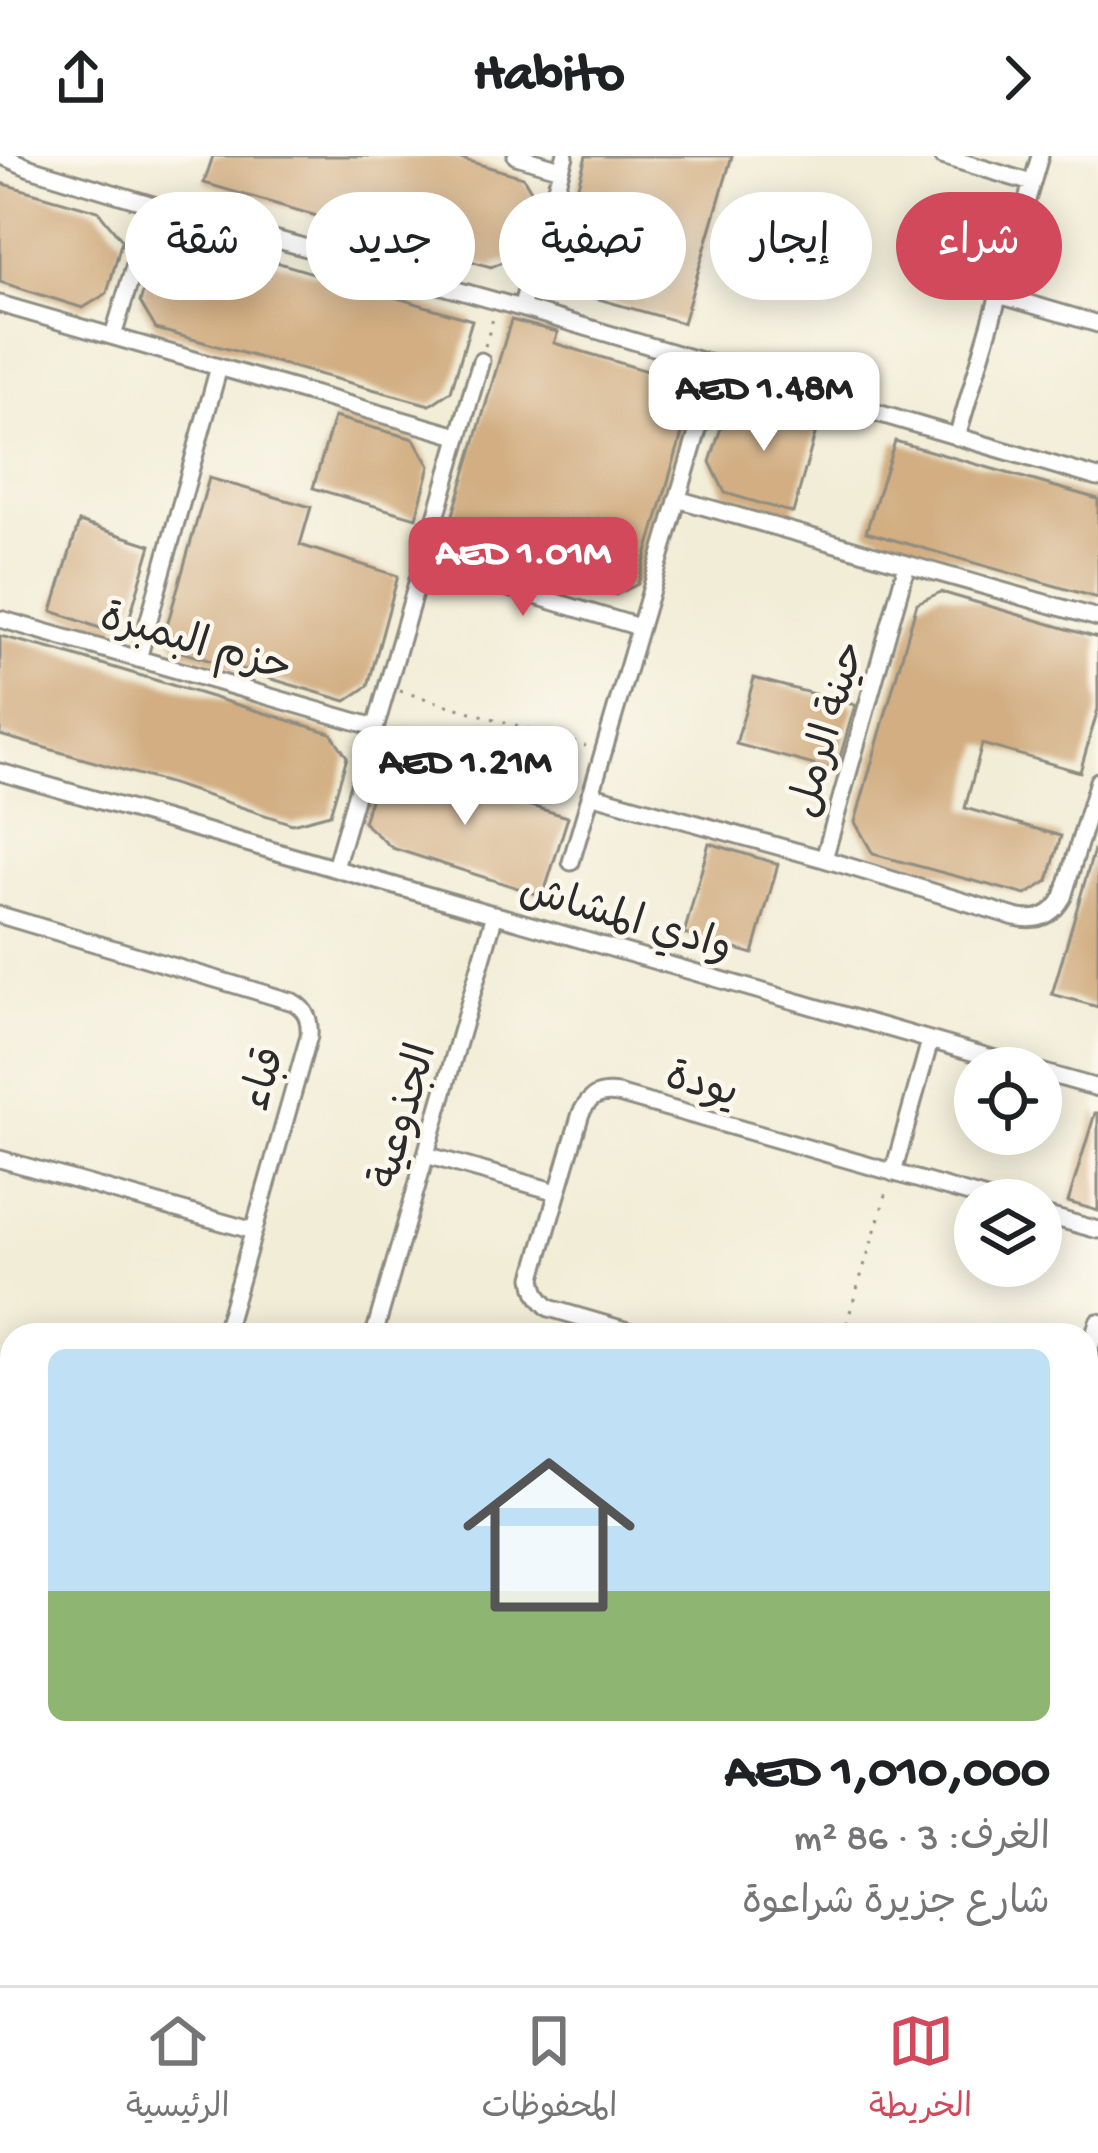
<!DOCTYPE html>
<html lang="ar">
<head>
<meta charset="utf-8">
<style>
	:root { --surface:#fff; --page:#f2f2f2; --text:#202124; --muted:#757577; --line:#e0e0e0; --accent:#d1495b }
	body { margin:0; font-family:"Gochi Hand","Playpen Sans Arabic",sans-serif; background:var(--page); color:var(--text); direction:rtl; height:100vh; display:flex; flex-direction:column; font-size:45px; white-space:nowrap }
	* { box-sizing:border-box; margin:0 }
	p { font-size:39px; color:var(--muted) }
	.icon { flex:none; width:66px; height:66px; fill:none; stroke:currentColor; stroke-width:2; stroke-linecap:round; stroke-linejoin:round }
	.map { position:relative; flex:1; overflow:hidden; direction:ltr }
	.side { position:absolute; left:0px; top:1167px; width:1098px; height:663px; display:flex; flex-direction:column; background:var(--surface); border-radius:36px 36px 0 0; box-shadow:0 6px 30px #0003; direction:rtl }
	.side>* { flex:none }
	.hud { position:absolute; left:36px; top:36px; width:1026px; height:108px; direction:rtl; display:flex; gap:24px }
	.buttons { position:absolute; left:954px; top:891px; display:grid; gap:24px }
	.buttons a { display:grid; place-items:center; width:108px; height:108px; border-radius:50%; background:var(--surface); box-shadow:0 6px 30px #0003; font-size:60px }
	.price { position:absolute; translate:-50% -102px; padding:0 27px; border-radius:24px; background:#fff; color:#222; font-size:39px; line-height:78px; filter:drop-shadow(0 3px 6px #0008) }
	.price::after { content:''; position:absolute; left:50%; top:72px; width:36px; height:27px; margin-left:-18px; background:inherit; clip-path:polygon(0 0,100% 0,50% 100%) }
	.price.active { background:var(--accent); color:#fff }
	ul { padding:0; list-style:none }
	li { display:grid; align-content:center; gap:24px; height:636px; padding:0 48px }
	li span { display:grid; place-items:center; height:372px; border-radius:18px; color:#555 }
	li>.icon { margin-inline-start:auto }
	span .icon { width:216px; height:216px; fill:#fffc; stroke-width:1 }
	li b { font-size:51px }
	.tag { padding:0 42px; border-radius:54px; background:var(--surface); box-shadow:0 6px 30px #0003; font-size:42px; line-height:108px }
	.tag.active { background:var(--accent); color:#fff }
	header { display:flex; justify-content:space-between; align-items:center; height:156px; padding:0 48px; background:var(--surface); font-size:54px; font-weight:700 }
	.dock { display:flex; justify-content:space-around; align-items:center; height:168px; border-top:3px solid var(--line); background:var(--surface); font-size:33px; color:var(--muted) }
	.dock a { display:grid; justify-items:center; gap:6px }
	.dock .active { color:var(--accent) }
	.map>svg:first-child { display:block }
	.building { fill:#d2ae82 }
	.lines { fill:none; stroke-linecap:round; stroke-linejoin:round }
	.service-casing { stroke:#8e8c81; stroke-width:14 }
	.minor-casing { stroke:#8e8c81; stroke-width:21 }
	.path { stroke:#8e8c81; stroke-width:3; stroke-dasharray:3 9; stroke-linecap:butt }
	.service { stroke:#fff; stroke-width:8 }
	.minor { stroke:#fff; stroke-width:15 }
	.labels { text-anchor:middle; stroke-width:9; stroke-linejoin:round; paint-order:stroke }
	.street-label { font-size:42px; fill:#2b2b2b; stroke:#fbf7ec }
</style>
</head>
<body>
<header><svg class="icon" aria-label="forward" viewBox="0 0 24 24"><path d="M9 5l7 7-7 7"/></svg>Habito<svg class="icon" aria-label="share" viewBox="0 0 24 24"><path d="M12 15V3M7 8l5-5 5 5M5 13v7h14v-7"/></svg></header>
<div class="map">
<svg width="1098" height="1829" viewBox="0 0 1098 1829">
	<rect width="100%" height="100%" fill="#fbf7ec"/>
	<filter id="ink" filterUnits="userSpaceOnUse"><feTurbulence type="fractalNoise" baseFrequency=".00833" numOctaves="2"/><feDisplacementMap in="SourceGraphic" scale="24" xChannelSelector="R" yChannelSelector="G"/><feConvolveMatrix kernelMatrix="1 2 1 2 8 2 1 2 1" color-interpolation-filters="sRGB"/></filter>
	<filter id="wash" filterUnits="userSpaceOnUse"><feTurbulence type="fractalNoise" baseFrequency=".004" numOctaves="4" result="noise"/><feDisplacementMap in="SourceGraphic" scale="48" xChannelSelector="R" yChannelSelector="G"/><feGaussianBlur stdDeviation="2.7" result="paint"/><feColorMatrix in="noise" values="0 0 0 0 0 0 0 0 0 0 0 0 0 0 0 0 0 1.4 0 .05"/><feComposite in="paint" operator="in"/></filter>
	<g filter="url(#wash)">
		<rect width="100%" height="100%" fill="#f2edd7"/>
		<g id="blocks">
			<path class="building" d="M213,0H451L523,21L538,46L524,97L491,111L204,27Z
				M586,0H732L683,167L584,139L556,110Z
				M0,27L98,55L122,84L107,137L83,152L0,126Z
				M191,81L472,164L451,235L430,249L156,173L140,146L158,89Z
				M511,164L558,176L554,187L667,221L691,247L638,428L616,439L465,399L449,372Z
				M760,247L819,264L793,357L725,337L710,306L726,256Z
				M334,261L414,283L430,310L416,362L313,332Z
				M895,285L1098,343V442L866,376Z
				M209,322L311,351L300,389L398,420L368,530L346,545L181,496L166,473Z
				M79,366L151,389L130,460L111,476L52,455Z
				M941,436L1098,482V553L1080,616L982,588L965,652L1061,680L1048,725L1026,739L873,698L855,666L917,447Z
				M0,480L59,495L331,577L347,601L330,658L292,668L172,628L0,579Z
				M754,522L855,549L836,615L736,588Z
				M382,606L568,661L543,740L392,692L363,666Z
				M709,687L778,708L753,798L684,778Z
				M1094,694L1098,695V851L1052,838Z
				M1095,957H1098V1055L1068,1046Z"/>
		</g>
	</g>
	<g filter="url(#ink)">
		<use href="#blocks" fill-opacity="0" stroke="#8e8c81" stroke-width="3"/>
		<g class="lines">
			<g class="service-casing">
				<path id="service" d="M724,1818L762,1829"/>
			</g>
			<g class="minor-casing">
				<path id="minor" d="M2,0L30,12L153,49L521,152L1098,322
					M516,0L561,13
					M942,0L1032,27
					M999,139L1098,168
					M0,148L458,280
					M521,152L565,0
					M113,180L153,49
					M957,281L1040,0
					M677,343L1098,462
					M422,406L639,471
					M0,463L375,571
					M138,503L219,211
					M0,616L1027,912
					M590,638L824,703L1015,761C1036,766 1052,761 1063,741L1098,625
					M824,703L907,408
					M571,706L717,209
					M335,712L481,205
					M0,759L293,846C307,854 310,864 309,880L224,1179
					M1041,916L1098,932
					M426,999L557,1036
					M0,1003L254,1075
					M893,1017L930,885
					M1041,1058L1098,1074
					M374,1179L495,758
					M642,1179L549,1152C538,1142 535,1136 533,1121L581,957C590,940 599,935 618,938L990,1044
					M1086,1206L1098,1166
					M0,1242L12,1245
					M1086,1455L1098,1458
					M0,1483L12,1487
					M0,1633L12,1636
					M1086,1712L1098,1716
					M127,1818L166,1829
					M642,1818L680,1829
					M78,1829L81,1818
					M451,1829L454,1818
					M975,1829L978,1818"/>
			</g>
			<path class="path" d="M485,190L494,159
				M400,535L586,590
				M843,1179L888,1032"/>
			<use href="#service" class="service"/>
			<use href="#minor" class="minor"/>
		</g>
	</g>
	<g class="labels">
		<g class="street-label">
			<text transform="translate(197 483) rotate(16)" y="15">حزم البمبرة</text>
			<text transform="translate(824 572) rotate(-74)" y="15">حينة الرمل</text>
			<text transform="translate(627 759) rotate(16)" y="15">وادي المشاش</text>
			<text transform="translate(260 922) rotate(-74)" y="15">قباء</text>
			<text transform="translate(703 925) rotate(16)" y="15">يودة</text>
			<text transform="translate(400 959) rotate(-74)" y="15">الجذوعية</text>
		</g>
	</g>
</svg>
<div class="buttons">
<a><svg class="icon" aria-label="locate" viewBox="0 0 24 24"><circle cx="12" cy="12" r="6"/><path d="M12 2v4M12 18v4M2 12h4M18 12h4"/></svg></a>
<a><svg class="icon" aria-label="layers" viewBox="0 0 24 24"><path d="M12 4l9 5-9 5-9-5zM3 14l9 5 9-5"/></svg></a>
</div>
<b class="price" style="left:764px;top:298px">AED 1.48M</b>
<b class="price active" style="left:523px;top:463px">AED 1.01M</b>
<b class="price" style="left:465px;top:672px">AED 1.21M</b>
<div class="hud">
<a class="tag active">شراء</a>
<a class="tag">إيجار</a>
<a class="tag">تصفية</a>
<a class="tag">جديد</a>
<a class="tag">شقة</a>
</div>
<section class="side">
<ul>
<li><span style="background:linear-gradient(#bfe0f5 65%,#8fb573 0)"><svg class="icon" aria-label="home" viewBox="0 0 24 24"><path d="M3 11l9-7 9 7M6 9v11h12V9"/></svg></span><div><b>AED 1,010,000</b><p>الغرف: 3 · 86 m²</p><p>شارع جزيرة شراعوة</p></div></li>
</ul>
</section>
</div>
<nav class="dock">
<a class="active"><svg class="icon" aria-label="map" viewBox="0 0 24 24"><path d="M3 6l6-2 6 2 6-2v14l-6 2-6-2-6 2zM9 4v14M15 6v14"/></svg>الخريطة</a>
<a><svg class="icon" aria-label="saved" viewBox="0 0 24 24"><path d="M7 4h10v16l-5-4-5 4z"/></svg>المحفوظات</a>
<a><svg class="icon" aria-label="home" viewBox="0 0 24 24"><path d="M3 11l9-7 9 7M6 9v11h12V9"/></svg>الرئيسية</a>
</nav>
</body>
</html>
